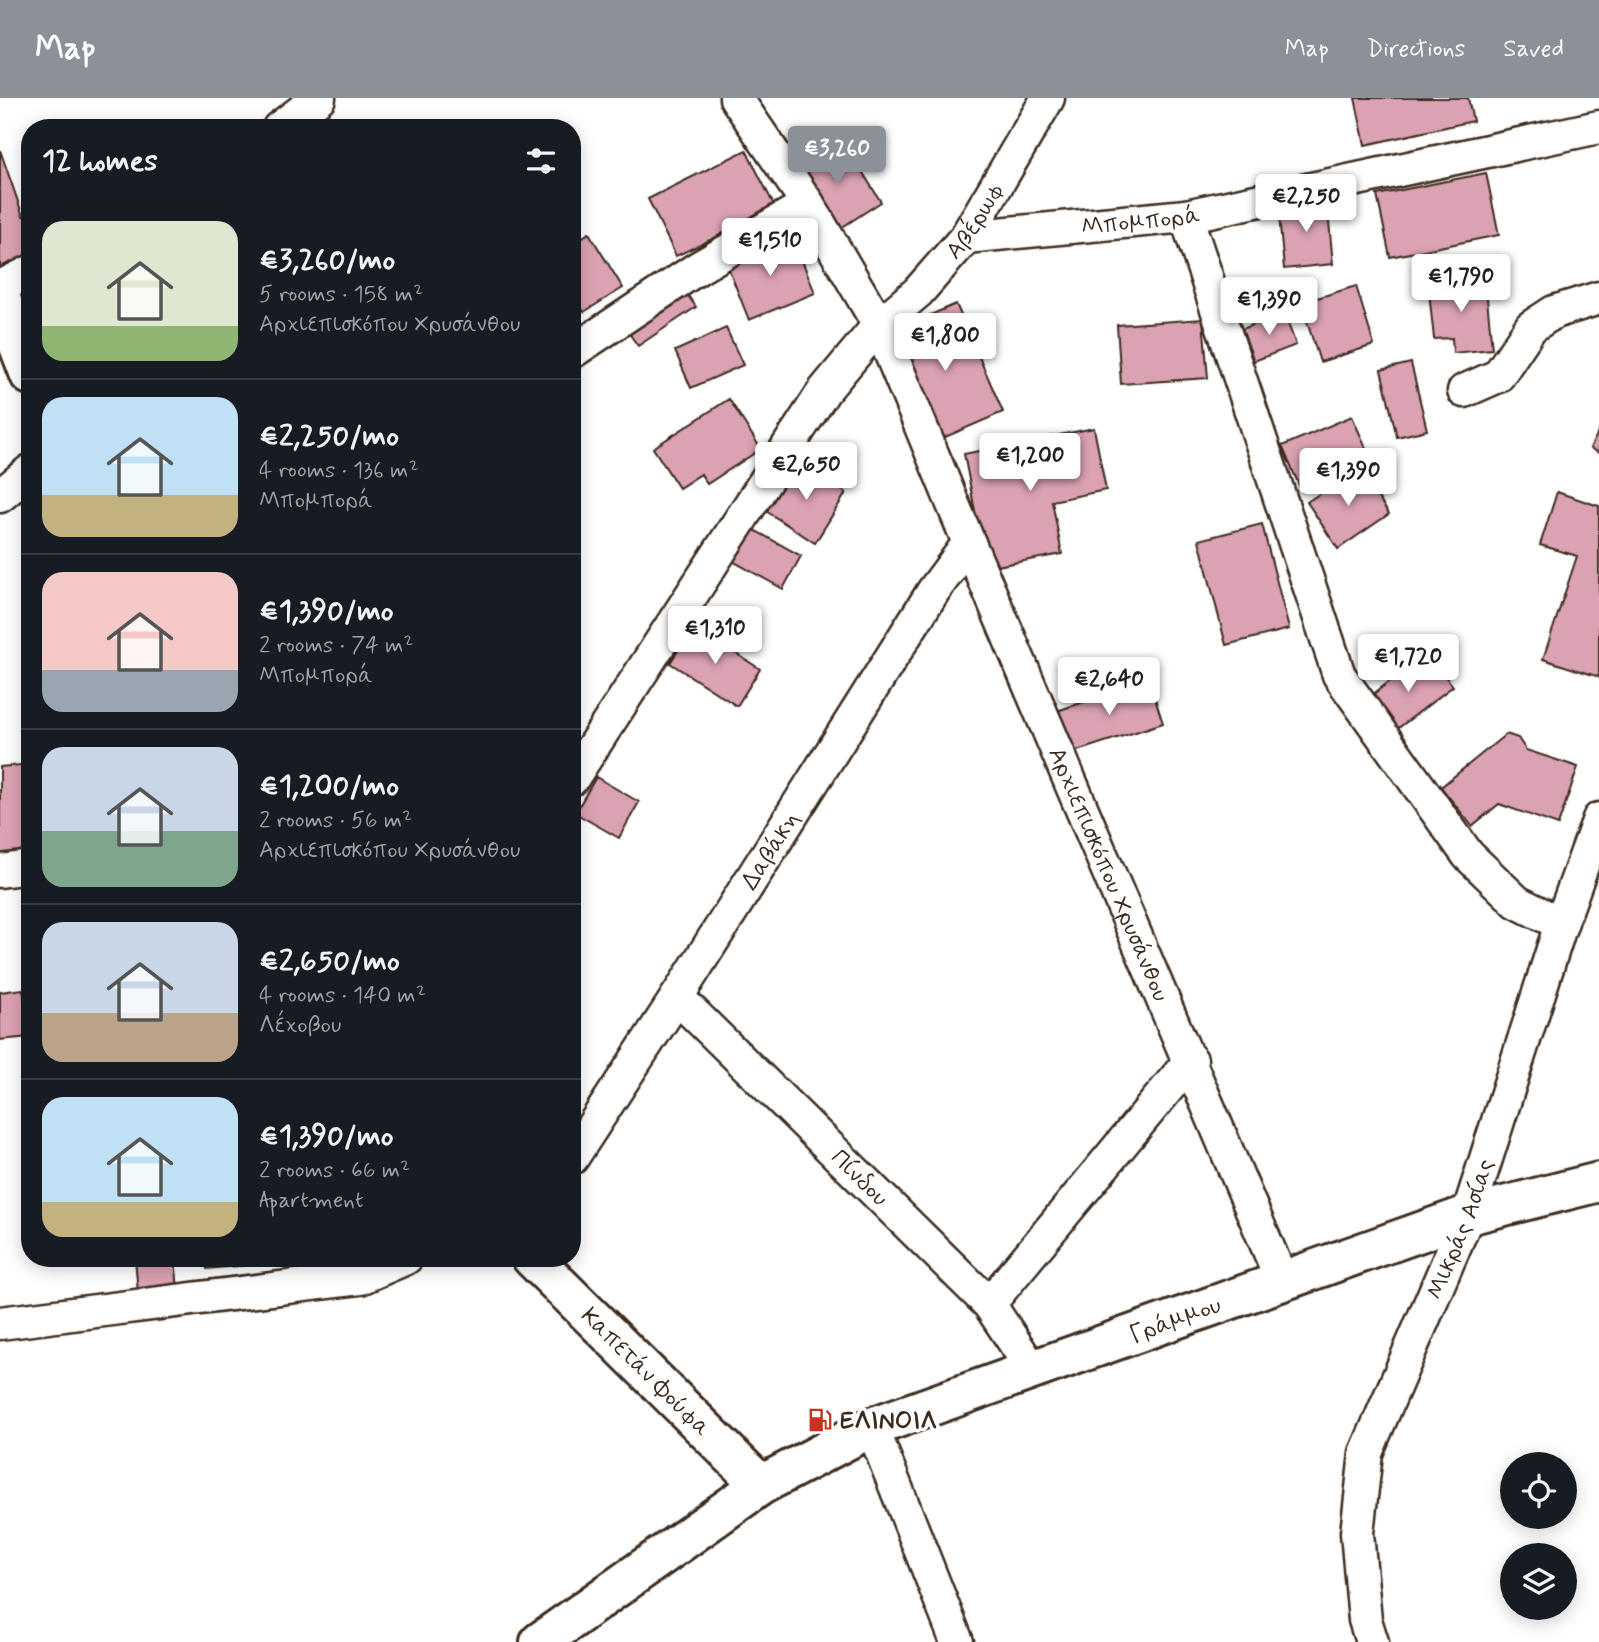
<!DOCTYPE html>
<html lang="en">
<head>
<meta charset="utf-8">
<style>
	:root { --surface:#171b24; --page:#20242c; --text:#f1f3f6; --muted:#9ea1a6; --line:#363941; --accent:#8c9099 }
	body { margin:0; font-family:Mynerve,sans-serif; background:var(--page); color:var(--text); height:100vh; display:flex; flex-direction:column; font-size:26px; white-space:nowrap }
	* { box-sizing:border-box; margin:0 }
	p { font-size:23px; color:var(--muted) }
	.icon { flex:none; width:38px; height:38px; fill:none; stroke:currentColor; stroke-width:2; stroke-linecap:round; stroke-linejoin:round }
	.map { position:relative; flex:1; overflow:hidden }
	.drawer { position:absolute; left:21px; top:21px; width:560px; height:1148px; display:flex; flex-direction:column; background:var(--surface); border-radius:28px; box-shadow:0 4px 18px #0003 }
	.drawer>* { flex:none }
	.tools { position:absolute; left:1500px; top:1354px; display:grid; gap:14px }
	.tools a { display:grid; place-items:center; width:77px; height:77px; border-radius:50%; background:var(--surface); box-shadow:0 4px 18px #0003; font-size:35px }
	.price { position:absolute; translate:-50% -60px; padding:0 16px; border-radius:7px; background:#fff; color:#222; font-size:23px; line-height:46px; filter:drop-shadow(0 2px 4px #0008) }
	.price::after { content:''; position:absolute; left:50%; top:42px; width:21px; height:16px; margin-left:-10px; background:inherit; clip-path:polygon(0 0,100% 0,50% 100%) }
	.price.on { background:var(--accent); color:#fff }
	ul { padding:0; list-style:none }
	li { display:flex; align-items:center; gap:21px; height:175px; padding:0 21px }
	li+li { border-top:2px solid var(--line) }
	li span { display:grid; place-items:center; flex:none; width:196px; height:140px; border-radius:21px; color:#555 }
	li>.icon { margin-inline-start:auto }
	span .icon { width:84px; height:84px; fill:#fffc; stroke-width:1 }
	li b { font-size:30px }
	h2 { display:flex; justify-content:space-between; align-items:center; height:84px; padding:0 21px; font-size:30px }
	header { display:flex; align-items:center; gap:42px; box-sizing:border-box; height:98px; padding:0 35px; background:var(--accent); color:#fff }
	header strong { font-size:33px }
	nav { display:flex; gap:38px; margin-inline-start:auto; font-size:24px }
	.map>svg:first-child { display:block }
	.building { fill:#dba2b3; stroke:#3b2a1e; stroke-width:2 }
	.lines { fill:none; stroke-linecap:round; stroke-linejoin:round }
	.street-casing { stroke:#3b2a1e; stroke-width:37 }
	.secondary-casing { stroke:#3b2a1e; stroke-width:44 }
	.street { stroke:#fff; stroke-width:32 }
	.secondary { stroke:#fff; stroke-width:38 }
	.labels { text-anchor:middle; stroke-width:7; stroke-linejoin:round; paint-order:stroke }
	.street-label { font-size:24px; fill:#3b2a1e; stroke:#fff }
	.poi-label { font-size:24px; font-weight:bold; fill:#3b2a1e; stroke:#fff; text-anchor:start }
</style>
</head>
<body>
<header>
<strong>Map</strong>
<nav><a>Map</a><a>Directions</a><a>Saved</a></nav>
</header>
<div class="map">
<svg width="1599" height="1544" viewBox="0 0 1599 1544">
	<rect width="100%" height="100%" fill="#fff"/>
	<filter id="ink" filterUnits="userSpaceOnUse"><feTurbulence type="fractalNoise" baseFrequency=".0143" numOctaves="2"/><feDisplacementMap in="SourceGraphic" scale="14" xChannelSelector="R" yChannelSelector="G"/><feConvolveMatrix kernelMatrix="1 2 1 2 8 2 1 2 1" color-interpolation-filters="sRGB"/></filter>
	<g filter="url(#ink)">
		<path class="building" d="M1355,0H1468L1473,23L1365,47Z
			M842,41L881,104L833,135L794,71Z
			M0,52L23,118L30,116V161L0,171Z
			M746,52L776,111L676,158L648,101Z
			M1486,75L1499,137L1390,159L1377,97Z
			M1327,102L1333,166L1284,171L1278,107Z
			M589,135L623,190L584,214L572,195V146Z
			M792,137L815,195L749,222L726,164Z
			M1485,180L1492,251L1453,255L1452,240L1434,241L1428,185Z
			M679,185L696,209L638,248L621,224Z
			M1356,188L1374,247L1320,264L1301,205Z
			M30,203V227L19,209Z
			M956,206L1003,314L934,344L888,235Z
			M1284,215L1296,247L1254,263L1242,231Z
			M1203,221L1208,280L1121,286L1117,227Z
			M726,230L743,267L691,290L675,253Z
			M1411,265L1427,332L1397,339L1381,272Z
			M729,301L761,351L707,386L701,376L679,390L653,350Z
			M1352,318L1372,364L1302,394L1282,348Z
			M1094,330L1106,392L1052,403L1062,456L986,470L964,356Z
			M1599,333V355L1590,350Z
			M798,364L846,395L815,445L766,413Z
			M1358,370L1389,416L1338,451L1307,404Z
			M1557,394L1599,408V579L1543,561L1577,458L1540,447Z
			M1262,426L1289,531L1226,547L1199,442Z
			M749,429L801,458L783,491L731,462Z
			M694,528L760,571L737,608L670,565Z
			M1427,554L1453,588L1388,638L1362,605Z
			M1149,582L1163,625L1068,656L1054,614Z
			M1506,636L1518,640L1526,652L1578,669L1558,727L1499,706L1472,728L1441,689Z
			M30,666V754L0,758V669Z
			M596,679L639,704L619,740L575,715Z
			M23,891L26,911H30V939L0,942V894Z
			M135,1160H175L178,1191L138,1195Z
			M206,1160H247L248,1167L207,1171Z"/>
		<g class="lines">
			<g class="street-casing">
				<g id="street">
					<path id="s1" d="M736,0L808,106L879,227L969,445L1283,1185"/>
					<path d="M279,30L319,0"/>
					<path d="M1186,118L1339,577L1468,757L1517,804L1561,826"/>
					<path id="s2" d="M966,139L1186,118L1599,29"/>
					<path d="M0,189L30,174"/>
					<path d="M572,254L698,170L808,106"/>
					<path d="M1464,293L1498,278L1531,229L1554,214L1599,200"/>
					<path d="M0,398L30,373"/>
					<path id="s3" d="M572,681L824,293L879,227L918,194L966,139L1048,0"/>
					<path d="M0,773L30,769"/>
					<path id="s4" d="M677,899L989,1206L1032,1271"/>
					<path id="s5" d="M572,1060L677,899L934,492L969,445"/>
					<path d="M989,1206L1191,962"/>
					<path d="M0,1225L360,1180L406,1160"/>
					<path d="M872,1329L957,1544"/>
					<path id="s6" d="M1372,1544L1365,1522L1357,1435L1366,1355L1468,1117L1561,826L1599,721"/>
				</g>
			</g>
			<g class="secondary-casing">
				<g id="secondary">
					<path d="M0,198L30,277"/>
					<path id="s7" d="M532,1160L761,1387"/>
					<path id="s8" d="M540,1544L761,1387L872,1329L1468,1117L1599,1084"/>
				</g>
			</g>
			<use href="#street" class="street"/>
			<use href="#secondary" class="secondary"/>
		</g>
	</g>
	<defs>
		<g id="fuel-bare" transform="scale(1.89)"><path d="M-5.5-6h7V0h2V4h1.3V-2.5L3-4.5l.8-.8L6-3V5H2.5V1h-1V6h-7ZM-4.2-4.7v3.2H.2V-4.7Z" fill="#c8321e" stroke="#fff" stroke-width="2.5" paint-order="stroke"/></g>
	</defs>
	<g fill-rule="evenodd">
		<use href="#fuel-bare" x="820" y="1322"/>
	</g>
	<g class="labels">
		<g class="street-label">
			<text dy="8" stroke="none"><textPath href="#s3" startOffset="691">Αβέρωφ</textPath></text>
			<text dy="8" stroke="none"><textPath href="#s2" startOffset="175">Μπομπορά</textPath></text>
			<text dy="8" stroke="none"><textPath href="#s5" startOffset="366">Δαβάκη</textPath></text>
			<text dy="8" stroke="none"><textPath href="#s1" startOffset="864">Αρχιεπισκόπου Χρυσάνθου</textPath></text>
			<text dy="8" stroke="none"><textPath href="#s4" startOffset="257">Πίνδου</textPath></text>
			<text dy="8" stroke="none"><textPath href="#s6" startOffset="434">Μικράς Ασίας</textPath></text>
			<text dy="8" stroke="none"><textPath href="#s8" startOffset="718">Γράμμου</textPath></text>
			<text dy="8" stroke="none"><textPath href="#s7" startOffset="161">Καπετάν Φούφα</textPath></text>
		</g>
		<g class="poi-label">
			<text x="840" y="1330">ΕΛΙΝΟΙΛ</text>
		</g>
	</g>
</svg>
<div class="tools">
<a><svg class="icon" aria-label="locate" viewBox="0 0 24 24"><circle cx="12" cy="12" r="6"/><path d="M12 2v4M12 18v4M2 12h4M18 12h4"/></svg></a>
<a><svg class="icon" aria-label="layers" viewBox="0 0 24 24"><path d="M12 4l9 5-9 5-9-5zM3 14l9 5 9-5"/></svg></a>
</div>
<b class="price on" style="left:837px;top:88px">€3,260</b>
<b class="price" style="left:1306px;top:136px">€2,250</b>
<b class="price" style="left:770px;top:180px">€1,510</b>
<b class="price" style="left:1461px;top:216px">€1,790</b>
<b class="price" style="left:1269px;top:239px">€1,390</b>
<b class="price" style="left:945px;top:275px">€1,800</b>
<b class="price" style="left:1030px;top:395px">€1,200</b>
<b class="price" style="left:806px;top:404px">€2,650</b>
<b class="price" style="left:1348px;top:410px">€1,390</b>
<b class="price" style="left:715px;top:568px">€1,310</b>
<b class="price" style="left:1408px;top:596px">€1,720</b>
<b class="price" style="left:1109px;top:619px">€2,640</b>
<section class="drawer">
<h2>12 homes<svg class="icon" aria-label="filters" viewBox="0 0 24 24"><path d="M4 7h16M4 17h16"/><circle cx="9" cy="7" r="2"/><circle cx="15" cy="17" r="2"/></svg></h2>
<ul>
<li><span style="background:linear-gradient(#dfe7d0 75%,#8fb573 0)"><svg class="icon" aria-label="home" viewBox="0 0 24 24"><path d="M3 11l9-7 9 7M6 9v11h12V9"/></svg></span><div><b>€3,260/mo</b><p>5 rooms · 158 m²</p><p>Αρχιεπισκόπου Χρυσάνθου</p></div></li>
<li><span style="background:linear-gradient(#bfe0f5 70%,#c2b280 0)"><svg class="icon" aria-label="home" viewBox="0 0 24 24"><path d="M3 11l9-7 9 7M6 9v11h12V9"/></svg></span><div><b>€2,250/mo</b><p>4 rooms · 136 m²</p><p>Μπομπορά</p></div></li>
<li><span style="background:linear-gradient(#f6c9c9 70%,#9aa5b1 0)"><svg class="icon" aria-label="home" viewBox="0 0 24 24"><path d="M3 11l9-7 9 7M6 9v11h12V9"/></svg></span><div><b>€1,390/mo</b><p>2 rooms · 74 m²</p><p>Μπομπορά</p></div></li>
<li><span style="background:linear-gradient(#c9d6e8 60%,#7fa58c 0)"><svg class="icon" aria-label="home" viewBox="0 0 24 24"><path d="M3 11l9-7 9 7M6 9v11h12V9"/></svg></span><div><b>€1,200/mo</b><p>2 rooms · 56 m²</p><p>Αρχιεπισκόπου Χρυσάνθου</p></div></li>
<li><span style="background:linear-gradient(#c9d6e8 65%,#b9a48a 0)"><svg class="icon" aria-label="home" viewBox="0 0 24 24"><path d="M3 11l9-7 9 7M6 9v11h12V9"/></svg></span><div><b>€2,650/mo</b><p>4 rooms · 140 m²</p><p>Λέχοβου</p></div></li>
<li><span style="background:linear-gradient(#bfe0f5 75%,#c2b280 0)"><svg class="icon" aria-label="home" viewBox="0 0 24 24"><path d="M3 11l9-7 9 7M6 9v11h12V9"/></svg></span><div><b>€1,390/mo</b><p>2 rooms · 66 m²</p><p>Apartment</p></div></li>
</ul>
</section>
</div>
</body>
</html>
